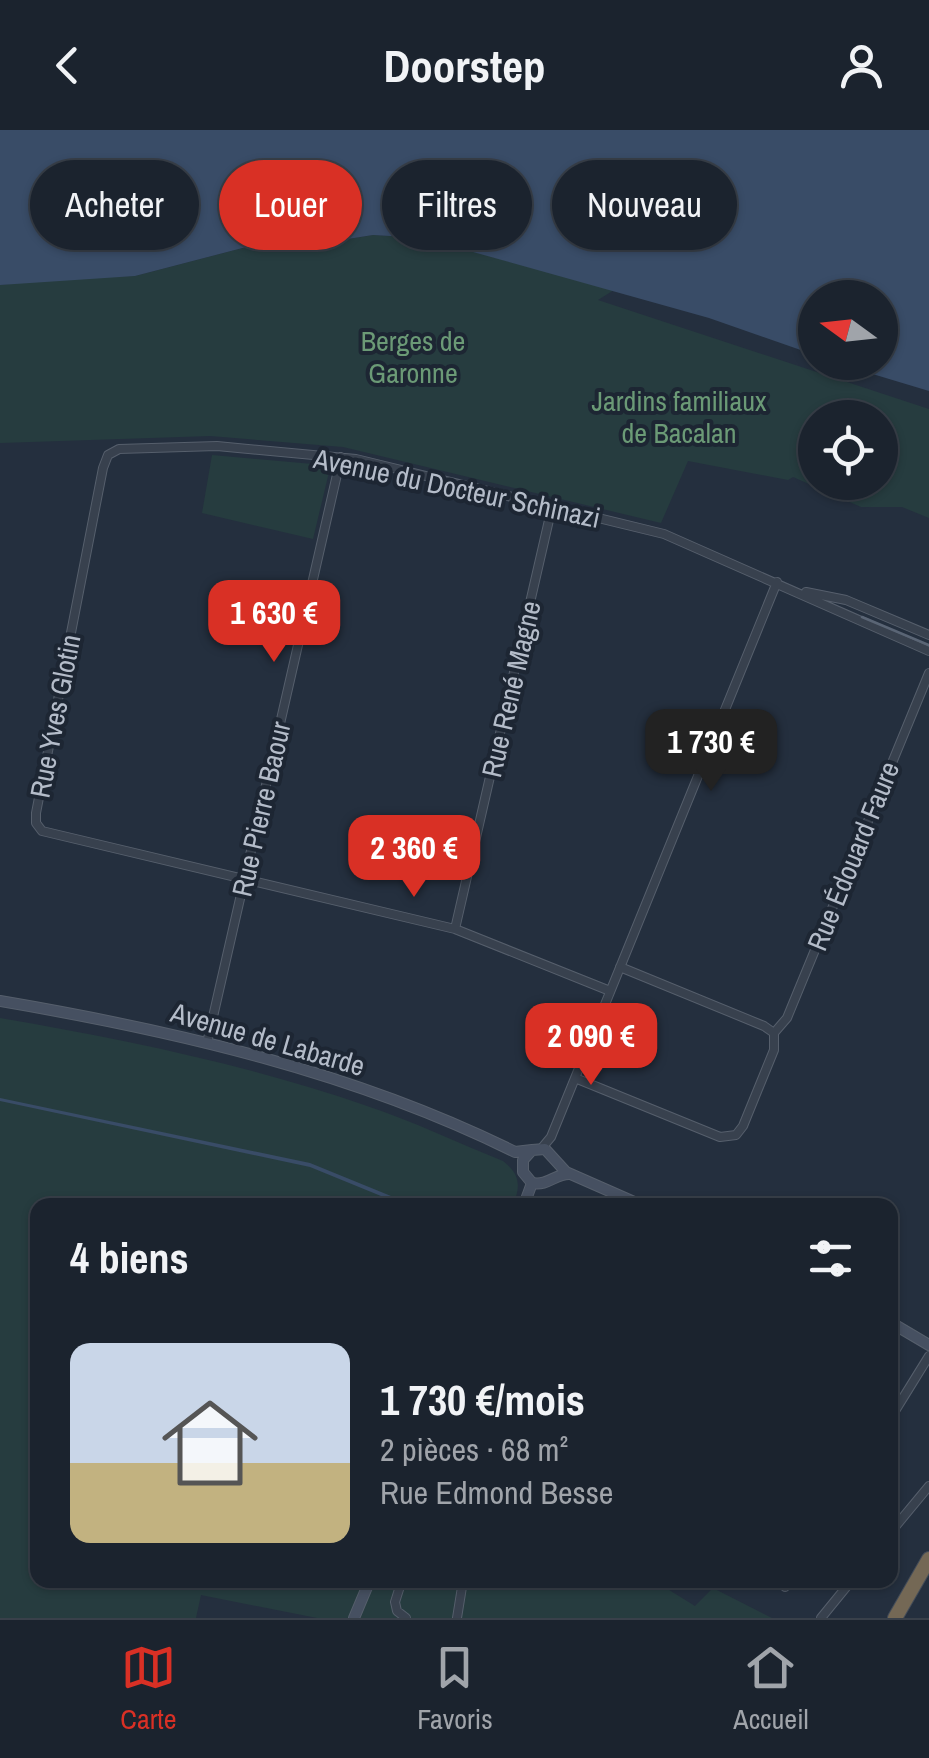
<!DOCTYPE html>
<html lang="fr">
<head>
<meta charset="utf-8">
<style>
	:root { --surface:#1b232e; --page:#282f3a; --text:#f1f3f6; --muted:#a0a4aa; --line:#39404a; --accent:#d93025 }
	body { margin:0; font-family:"Archivo Narrow",sans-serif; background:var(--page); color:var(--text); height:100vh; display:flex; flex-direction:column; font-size:38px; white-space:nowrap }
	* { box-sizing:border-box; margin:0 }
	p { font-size:32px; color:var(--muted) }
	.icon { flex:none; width:55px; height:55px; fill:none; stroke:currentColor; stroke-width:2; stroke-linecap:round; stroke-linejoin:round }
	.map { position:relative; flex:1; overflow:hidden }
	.side { position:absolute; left:30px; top:1068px; width:868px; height:390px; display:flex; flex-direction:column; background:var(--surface); border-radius:20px; box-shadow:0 2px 8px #0004,0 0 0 2px var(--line) }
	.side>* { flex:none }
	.guide { position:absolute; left:30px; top:30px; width:870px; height:90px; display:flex; gap:20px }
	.needle { width:65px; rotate:285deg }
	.controls { position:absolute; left:798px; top:150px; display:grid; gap:20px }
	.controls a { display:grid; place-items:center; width:100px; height:100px; border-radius:50%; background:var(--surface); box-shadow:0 2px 8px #0004,0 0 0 2px var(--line); font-size:50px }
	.price { position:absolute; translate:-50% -85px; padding:0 22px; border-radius:20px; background:var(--accent); color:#fff; font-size:32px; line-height:65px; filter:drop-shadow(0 2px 5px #0008) }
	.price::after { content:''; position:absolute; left:50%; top:60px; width:30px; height:22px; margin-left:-15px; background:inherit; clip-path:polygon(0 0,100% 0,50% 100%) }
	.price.active { background:#222; color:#fff }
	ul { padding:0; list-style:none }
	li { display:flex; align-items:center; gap:30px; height:250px; padding:0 40px }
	li span { display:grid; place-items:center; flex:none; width:280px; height:200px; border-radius:20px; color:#555 }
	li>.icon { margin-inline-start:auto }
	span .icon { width:120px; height:120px; fill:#fffc; stroke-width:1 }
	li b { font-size:42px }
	h2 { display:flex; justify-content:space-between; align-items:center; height:120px; padding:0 40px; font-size:42px }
	.pill { padding:0 35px; border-radius:45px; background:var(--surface); box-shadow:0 2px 8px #0004,0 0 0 2px var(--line); font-size:35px; line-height:90px }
	.pill.active { background:var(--accent); color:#fff }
	header { display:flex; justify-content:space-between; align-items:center; height:130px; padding:0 40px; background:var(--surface); font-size:45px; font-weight:700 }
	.dock { display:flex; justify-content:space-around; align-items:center; height:140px; border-top:2px solid var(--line); background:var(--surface); font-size:28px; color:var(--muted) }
	.dock a { display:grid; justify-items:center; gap:5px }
	.dock .active { color:var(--accent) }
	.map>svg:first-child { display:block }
	.green { fill:#263c3f; fill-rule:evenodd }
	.water { fill:#394c67 }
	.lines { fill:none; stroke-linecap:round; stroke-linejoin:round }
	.street-casing { stroke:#565f6c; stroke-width:10 }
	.secondary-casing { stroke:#565f6c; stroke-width:12 }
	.highway-casing { stroke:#434c59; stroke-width:16 }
	.street { stroke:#38414e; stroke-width:8 }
	.secondary { stroke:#465061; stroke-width:10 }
	.highway { stroke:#746855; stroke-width:14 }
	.tram { stroke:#5a6575; stroke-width:2.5 }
	.labels { text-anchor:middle; stroke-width:8; stroke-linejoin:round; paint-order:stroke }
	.park-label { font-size:28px; fill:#6b9a76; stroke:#1d2633 }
	.street-label { font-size:28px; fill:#b4bcc9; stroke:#1d2633 }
</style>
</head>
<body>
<header><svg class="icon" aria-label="back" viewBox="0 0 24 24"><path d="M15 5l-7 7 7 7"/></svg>Doorstep<svg class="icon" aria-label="person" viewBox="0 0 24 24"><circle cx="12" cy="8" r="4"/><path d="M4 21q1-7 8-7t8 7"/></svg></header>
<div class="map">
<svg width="929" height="1488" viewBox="0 0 929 1488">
	<rect width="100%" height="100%" fill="#242f3e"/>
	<path class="green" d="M373,105L423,108L614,160L598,170L929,279V388L902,377H861L793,347L788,350L688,331L661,393L343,317L210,306L0,313V155L62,148L135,146L254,115H310ZM815,288H880V352H815Z
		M212,325L324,335L329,342L313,409L202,383Z
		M0,888C123,909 249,935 367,976C413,991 458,1013 503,1031C520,1044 521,1056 513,1075H38V1450H653L695,1476L713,1458L772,1488H317L201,1465L196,1488H0Z"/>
	<path class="water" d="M0,0H929V261L836,233L880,232V168H815V225L709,188L423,108L373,105L310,115H254L135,146L0,155Z
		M0,968L310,1033L413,1075H403L310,1037L0,971Z"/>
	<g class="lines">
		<g class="street-casing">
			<path id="street" d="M806,462L846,470L929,505
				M455,799L552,377
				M610,861L455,799L42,701L36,693V683L103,338L108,325L119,319L217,316L356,329L664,404L929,521
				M774,903L787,888L929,543
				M207,913L341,327
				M575,948L720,1007L736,1005L743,996L774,920V903L764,896L620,837
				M541,1019L551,1007L777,452
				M890,1289L929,1226
				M890,1403L929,1356
				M402,1450L395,1472L397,1481L406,1488
				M785,1457L789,1450
				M457,1488L462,1457L459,1450
				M821,1488L852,1450"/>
		</g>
		<g class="secondary-casing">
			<path id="secondary" d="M0,871C176,901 354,942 515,1022L532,1020
				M569,1044C555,1044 548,1056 532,1053L523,1042V1030L532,1020L545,1019L566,1042L641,1075
				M524,1075L532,1053
				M890,1192L929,1215
				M354,1488L370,1450"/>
		</g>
		<g class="highway-casing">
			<path id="highway" d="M895,1488L929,1429"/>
		</g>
		<use href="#street" class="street"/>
		<use href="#secondary" class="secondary"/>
		<use href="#highway" class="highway"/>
		<path class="tram" d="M862,487L929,515"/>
	</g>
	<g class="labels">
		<g class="park-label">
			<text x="413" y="221">Berges de<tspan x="413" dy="32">Garonne</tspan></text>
			<text x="679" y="281">Jardins familiaux<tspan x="679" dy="32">de Bacalan</tspan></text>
		</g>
		<g class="street-label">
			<text transform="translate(457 358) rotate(12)" y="10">Avenue du Docteur Schinazi</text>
			<text transform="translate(511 559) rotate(-77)" y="10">Rue René Magne</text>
			<text transform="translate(55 586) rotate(-79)" y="10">Rue Yves Glotin</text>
			<text transform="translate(261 679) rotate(-77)" y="10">Rue Pierre Baour</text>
			<text transform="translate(853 726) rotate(-68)" y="10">Rue Édouard Faure</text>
			<text transform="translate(268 909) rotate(16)" y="10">Avenue de Labarde</text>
		</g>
	</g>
</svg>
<div class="controls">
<a><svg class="needle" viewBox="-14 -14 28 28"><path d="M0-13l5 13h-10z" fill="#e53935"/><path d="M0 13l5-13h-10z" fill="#a0a4aa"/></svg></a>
<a><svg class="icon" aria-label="locate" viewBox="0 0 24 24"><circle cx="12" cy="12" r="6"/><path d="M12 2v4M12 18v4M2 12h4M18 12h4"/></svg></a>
</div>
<b class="price" style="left:274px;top:535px">1 630 €</b>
<b class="price active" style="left:711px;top:664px">1 730 €</b>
<b class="price" style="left:414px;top:770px">2 360 €</b>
<b class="price" style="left:591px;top:958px">2 090 €</b>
<div class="guide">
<a class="pill">Acheter</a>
<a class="pill active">Louer</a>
<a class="pill">Filtres</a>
<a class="pill">Nouveau</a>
</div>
<section class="side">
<h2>4 biens<svg class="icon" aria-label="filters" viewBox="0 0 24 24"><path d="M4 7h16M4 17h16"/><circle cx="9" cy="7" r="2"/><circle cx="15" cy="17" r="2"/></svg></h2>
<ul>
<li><span style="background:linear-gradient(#c9d6e8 60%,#c2b280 0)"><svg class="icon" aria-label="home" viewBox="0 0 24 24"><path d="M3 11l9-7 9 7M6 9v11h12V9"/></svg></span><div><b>1 730 €/mois</b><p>2 pièces · 68 m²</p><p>Rue Edmond Besse</p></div></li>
</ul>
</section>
</div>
<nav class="dock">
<a class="active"><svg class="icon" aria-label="map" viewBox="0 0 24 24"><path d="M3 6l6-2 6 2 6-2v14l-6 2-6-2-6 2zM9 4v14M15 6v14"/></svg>Carte</a>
<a><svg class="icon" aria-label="saved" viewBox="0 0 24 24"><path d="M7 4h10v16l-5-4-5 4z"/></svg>Favoris</a>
<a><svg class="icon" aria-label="home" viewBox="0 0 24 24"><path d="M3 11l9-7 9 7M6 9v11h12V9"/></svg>Accueil</a>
</nav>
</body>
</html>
